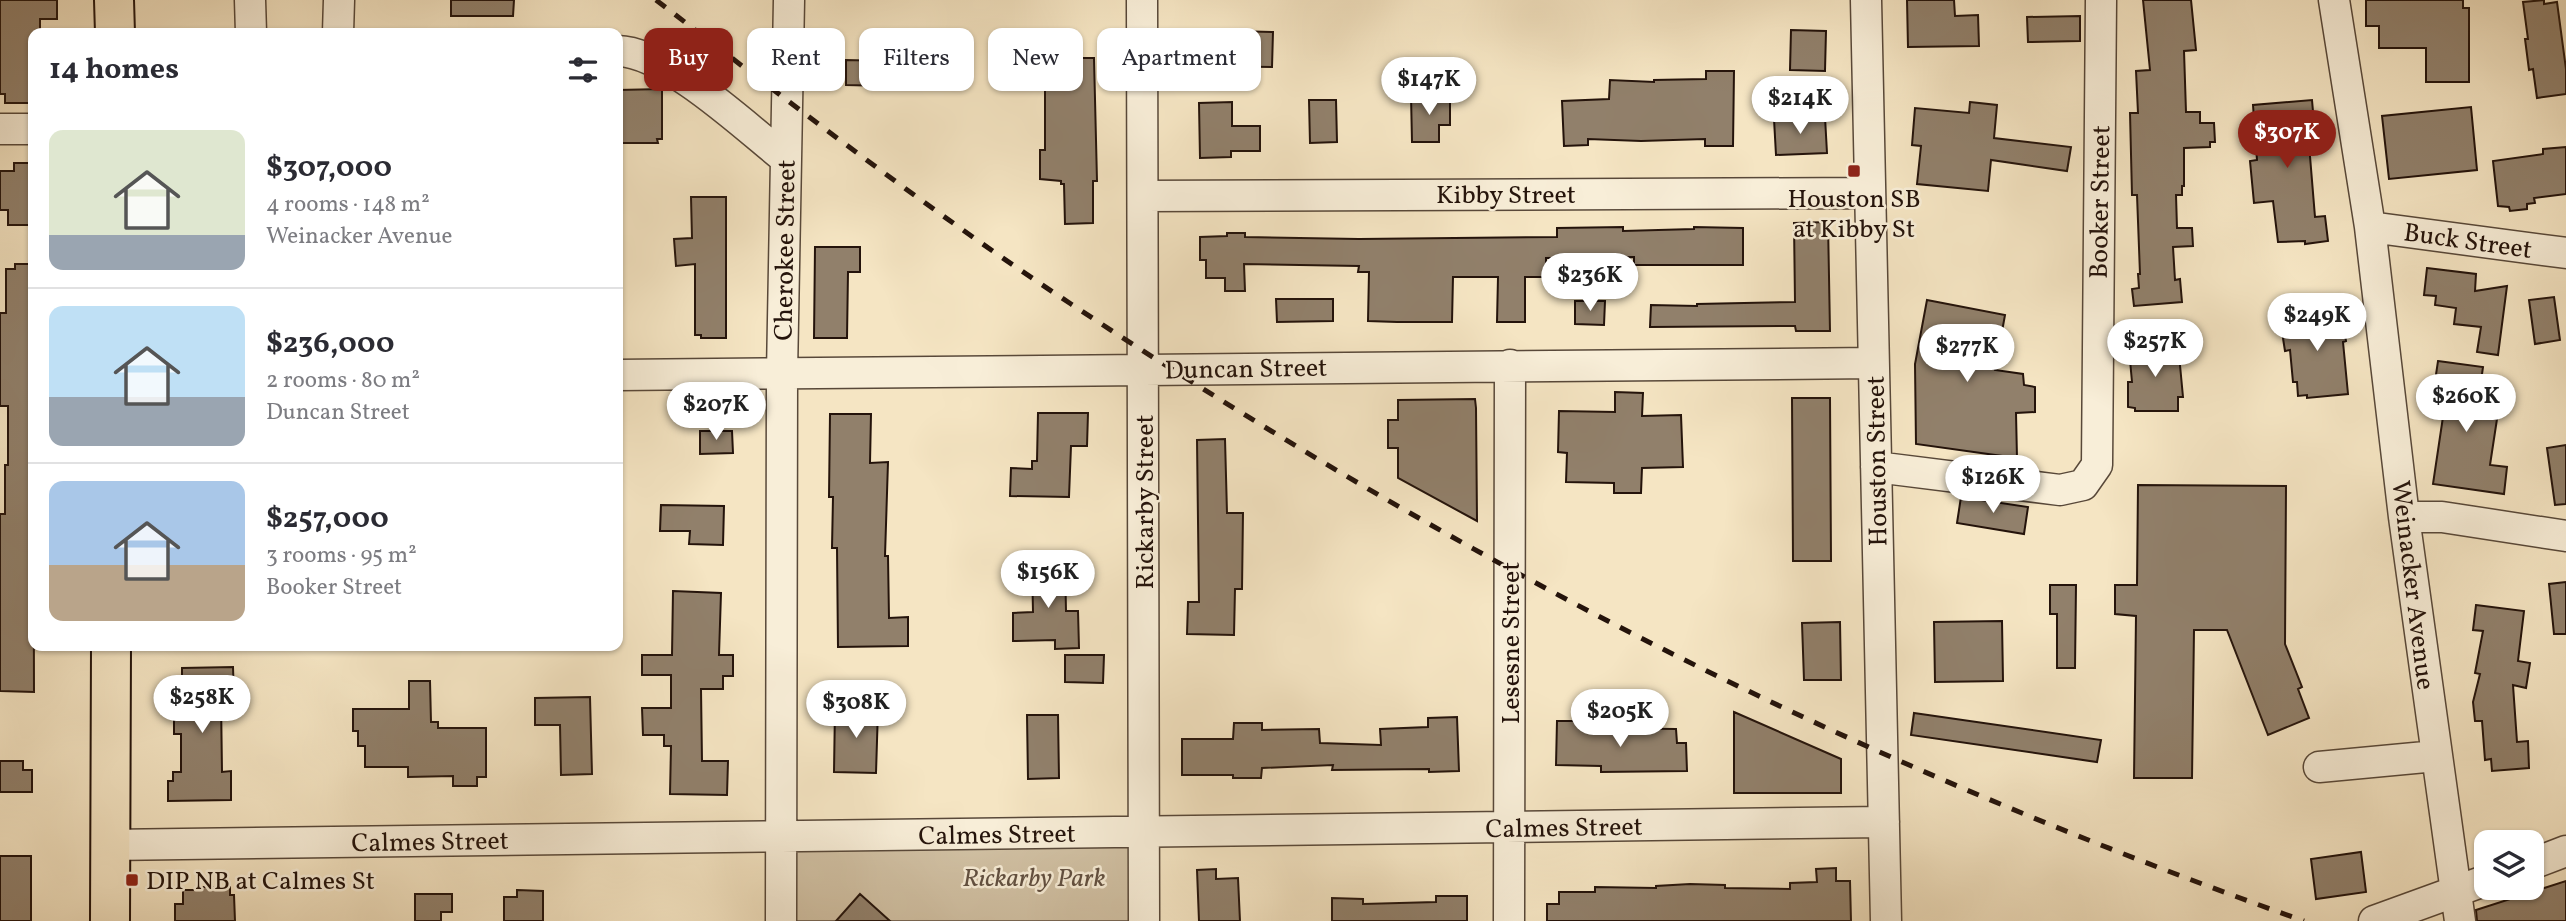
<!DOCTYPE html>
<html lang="en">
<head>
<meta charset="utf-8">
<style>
	:root { --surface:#fff; --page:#f2f2f3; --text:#2b2b33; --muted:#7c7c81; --line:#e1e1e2; --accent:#8f2418 }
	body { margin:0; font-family:Vollkorn,serif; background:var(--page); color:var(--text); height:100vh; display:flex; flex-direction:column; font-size:26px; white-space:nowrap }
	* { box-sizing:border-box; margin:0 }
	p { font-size:23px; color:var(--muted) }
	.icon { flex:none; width:38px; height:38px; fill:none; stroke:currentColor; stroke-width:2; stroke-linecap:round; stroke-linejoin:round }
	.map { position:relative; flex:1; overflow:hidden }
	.details { position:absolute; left:28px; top:28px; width:595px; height:623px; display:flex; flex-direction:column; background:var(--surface); border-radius:14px; box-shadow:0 2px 5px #0004 }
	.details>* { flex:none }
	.guide { position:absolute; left:644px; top:28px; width:665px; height:63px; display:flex; gap:14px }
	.buttons { position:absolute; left:2474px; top:830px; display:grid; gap:14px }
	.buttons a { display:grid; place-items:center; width:70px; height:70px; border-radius:14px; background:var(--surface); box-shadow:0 2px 5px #0004; font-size:35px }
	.price { position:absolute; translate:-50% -60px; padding:0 16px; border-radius:24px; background:#fff; color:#222; font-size:23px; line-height:46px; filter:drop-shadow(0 2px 4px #0008) }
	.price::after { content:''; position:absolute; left:50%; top:42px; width:21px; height:16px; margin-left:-10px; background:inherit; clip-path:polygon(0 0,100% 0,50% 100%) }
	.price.selected { background:var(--accent); color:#fff }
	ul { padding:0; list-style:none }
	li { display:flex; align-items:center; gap:21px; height:175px; padding:0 21px }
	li+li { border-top:2px solid var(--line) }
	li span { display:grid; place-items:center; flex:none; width:196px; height:140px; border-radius:14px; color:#555 }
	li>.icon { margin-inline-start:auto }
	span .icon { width:84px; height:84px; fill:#fffc; stroke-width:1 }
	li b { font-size:30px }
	h2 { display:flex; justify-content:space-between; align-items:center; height:84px; padding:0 21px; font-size:30px }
	.chip { padding:0 24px; border-radius:14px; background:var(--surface); box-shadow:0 2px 5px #0004; font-size:24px; line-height:63px }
	.chip.selected { background:var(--accent); color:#fff }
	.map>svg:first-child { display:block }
	.green { fill:#d1c1a4; stroke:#7a6a58; stroke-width:2 }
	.building { fill:#91806b; stroke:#24130b; stroke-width:2 }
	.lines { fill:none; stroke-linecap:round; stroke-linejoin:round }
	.minor-casing { stroke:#584839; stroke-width:33 }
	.major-casing { stroke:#24130b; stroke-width:42 }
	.minor { stroke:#f8eed8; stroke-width:30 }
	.major { stroke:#f5e5c3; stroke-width:38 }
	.rail { stroke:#24130b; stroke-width:5; stroke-dasharray:12 12; stroke-linecap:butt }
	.poi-dot { fill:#8f2418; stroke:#f8eed8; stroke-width:2.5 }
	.labels { text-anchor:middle; stroke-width:5; stroke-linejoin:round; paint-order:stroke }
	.street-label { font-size:26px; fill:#24130b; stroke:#f8eed8 }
	.poi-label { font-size:26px; fill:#24130b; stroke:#f8eed8 }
	.park-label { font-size:26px; font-style:italic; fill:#615041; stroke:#f8eed8 }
</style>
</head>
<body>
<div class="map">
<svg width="2566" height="921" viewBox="0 0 2566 921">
	<rect width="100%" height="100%" fill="#f5e5c3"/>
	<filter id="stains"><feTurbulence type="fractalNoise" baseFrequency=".00286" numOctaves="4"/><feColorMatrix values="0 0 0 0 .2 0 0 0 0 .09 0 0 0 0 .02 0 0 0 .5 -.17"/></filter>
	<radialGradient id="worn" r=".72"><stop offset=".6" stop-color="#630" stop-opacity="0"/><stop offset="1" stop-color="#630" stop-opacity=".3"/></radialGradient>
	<path class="green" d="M1144,833V921H781V837Z"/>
	<path class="building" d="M0,0H57V19H40V33H33V103H5V94H0Z
		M451,0H514L513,16H451Z
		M1907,0H1954L1955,16L1978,15L1979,46L1908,47Z
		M2143,0H2191L2196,50L2184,51L2186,112H2200V123H2214L2215,142H2210V147L2184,148V186H2182V195H2176L2177,228H2192L2193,246L2173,247L2175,280L2180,279L2182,302L2134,306L2132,289L2139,288L2138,274H2140L2137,195H2132L2130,113H2138L2136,71L2150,70Z
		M2366,0H2463V8H2469V82H2426V48H2379V26H2366Z
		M2544,0V4L2557,2L2566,69V94L2537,98L2533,69L2529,70L2525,39H2528L2523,2Z
		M2080,16V41L2028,42L2027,17Z
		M1197,30L1273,32L1272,67L1197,66Z
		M1791,30L1826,31L1825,71L1790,70Z
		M1044,58H1094L1097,181H1093V223L1065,224L1064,184H1061V181L1040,179V150H1045V89H1024V60Z
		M846,60L886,61V86L846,85Z
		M1706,71H1734L1733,146H1705V139L1641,141L1588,139V145L1564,146L1562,101L1609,99L1610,80L1654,82V80L1706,79Z
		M662,89V139H657L658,143H618V90Z
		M1411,95H1450V125H1439V142H1412Z
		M1309,100H1336L1337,142L1310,143Z
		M2312,100L2314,123H2308V132L2315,217L2325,216L2328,241L2305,244V241L2278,242L2273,201L2254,203L2250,161L2257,160L2253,105Z
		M1232,102V126H1260V151H1231V157L1200,158L1199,103Z
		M1970,102L1997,105L1994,138L2071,147L2067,171L1991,160L1988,191L1917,184L1921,146L1912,145L1915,108L1969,113Z
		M2471,107L2477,170L2389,179L2382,116Z
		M1825,117L1827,153L1776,155L1774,119Z
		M2566,147V194L2534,198L2535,203L2527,204V209L2510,211L2509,207L2498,206L2493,161L2543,154V149Z
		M14,163H33V225H8V210H0V171H14Z
		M691,197H726V338H701V335H695V264L676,266L674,239L692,238Z
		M1828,222L1830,331H1796L1795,326L1650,327L1651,305L1697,306V304L1795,302L1794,223Z
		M1623,227V231L1694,229V227L1743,228V265H1634V257L1546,258V277H1525V322H1497L1498,277H1453L1452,322H1397L1368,321L1369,272H1358L1359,266L1244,264L1245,291H1225V278H1206V260H1200V237L1227,236V233H1245V237L1359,239L1557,237V228Z
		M815,247H860V272H848L847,338H814Z
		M15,264H33L34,692L0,691V514H5V465H8V406H0V313H6V269H15Z
		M2427,268L2476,274L2475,291L2507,286L2498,355L2477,352L2481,327L2454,324L2456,308L2435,305L2436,296L2424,295Z
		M2554,297L2560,340L2535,344L2529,300Z
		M1276,299H1333V321L1277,322Z
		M1927,300L2005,315L1995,370L2023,374L2024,385L2035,387V412L2016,413L2017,458L1916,444L1915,364Z
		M1575,301H1605L1604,325L1575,324Z
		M2341,310L2346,341L2343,342L2348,394L2307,398V395L2298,396L2297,382H2293L2290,350L2285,351L2280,319Z
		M2178,344L2183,397H2178V411H2135V408L2128,407V382H2132L2129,349Z
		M2438,361L2483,367L2476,416L2497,419L2490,465L2507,467L2504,494L2433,484L2447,390L2434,388Z
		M1615,392L1643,393L1642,416L1681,415L1683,467L1642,468L1641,493H1614V483L1566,482L1567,453L1558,452L1559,411L1615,412Z
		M1792,398H1830L1831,561H1793Z
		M1475,399L1476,408L1477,521L1398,478V448H1388V420H1398V400Z
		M1038,413H1088L1087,446H1071L1069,497L1010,496L1011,468L1032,469V461H1037Z
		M830,414H871L870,463L888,462L885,556H888L889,618L908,617V646L838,647L837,548H832L833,497H829Z
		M700,431H732L733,453L700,454Z
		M1225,439L1227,513H1243L1242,589H1235L1234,635L1187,634L1188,602H1199L1197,440Z
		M2566,445V504L2555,505L2547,448Z
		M2138,485L2286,486L2285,644L2302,687L2298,689L2309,718L2268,735L2227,630H2194L2192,778H2134L2136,616L2115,614V585H2137Z
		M1961,497L2028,507L2024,534L1957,523Z
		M661,505L724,506L723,545L689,544L690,531H660Z
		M1065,562L1066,611H1078L1079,648L1055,649V640L1013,641V613L1033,612L1032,563Z
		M2566,582V634H2554L2549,584Z
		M2050,585H2076L2075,668H2057V614H2050Z
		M673,591L721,593L719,655H733V676H723V689H701L702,761H728L727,795L670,794L671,746H664V735H643L642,708H671V675H642V655H672Z
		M2476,605L2524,611L2518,661L2530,663L2526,688L2513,685L2517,742L2528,741L2529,768L2492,771L2491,759L2485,760L2482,721H2475L2473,702L2480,674L2475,673L2483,631L2473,630Z
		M2002,621L2003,681L1935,682L1934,622Z
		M1840,622L1841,680H1804L1802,623Z
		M1065,655H1104L1103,683L1065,682Z
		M233,667L234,699H221L222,772L231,771V800L168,801V781H173V772H181V734H174V717H177V681H182V668Z
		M409,681H430L431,722H438V728H486V777H477V786H453V776L408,777V767H365V746H358V731H353V709H409Z
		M590,697L592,774L561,775L560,725H535V698Z
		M835,708L878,709L876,773L834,772Z
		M1734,712L1841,759V793H1734Z
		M1914,713L2101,740L2097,762L1911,735Z
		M1027,715H1058L1059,778L1028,779Z
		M1457,717L1459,771L1429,772V769L1332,770L1333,765L1262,768L1261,778H1233V775H1182V739H1233L1234,723H1262V730L1319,729L1320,743L1381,745L1380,729L1428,727V718Z
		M1557,721H1583V728L1676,729L1677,743H1686L1687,771L1601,772V766L1556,765Z
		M0,761H23V770H32V792H0Z
		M2361,852L2366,892L2316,899L2311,859Z
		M0,856H31V921H0Z
		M1836,868V881H1850L1851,921H1547V904H1559V892H1595V887L1656,888V886L1690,884L1725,885V888L1790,889V883L1817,882L1816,869Z
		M1216,869V879L1238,878L1240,921H1199L1197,870Z
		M2566,881V921H2477L2476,910Z
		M200,887H230V895H234L235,921H175V904H183V890H200Z
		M517,890L543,891V921H504V897H517Z
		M415,894H452V912H441V921H415Z
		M860,894L890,921H836Z
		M1436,896H1467V921H1332V898L1363,899V904L1436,902Z"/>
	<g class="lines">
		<g class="minor-casing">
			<path id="minor" d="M250,0L251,33
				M1142,0L1144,921
				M1866,0L1886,921
				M2334,0L2370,227L2404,517L2460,921
				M338,33L339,0
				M618,51C667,52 747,128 786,159
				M0,129H33
				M1143,196L1869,193
				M2370,227L2566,253
				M618,375L1873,363
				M1876,467L2060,490L2083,485L2097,465L2101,0
				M2404,517H2442L2566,536
				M2319,767L2436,756
				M109,845L1884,822
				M2532,864L2566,851
				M781,921L782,373L789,0
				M1509,921L1510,365
				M2374,921L2487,880"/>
		</g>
		<g class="major-casing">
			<path id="major" d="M114,0L115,33
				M110,921L111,646"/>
		</g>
		<use href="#minor" class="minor"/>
		<use href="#major" class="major"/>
		<path class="rail" d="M656,0C792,104 928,210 1071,304C1285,445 1509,576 1740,687C1924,776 2112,853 2304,921"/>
	</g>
	<g class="poi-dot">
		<rect x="1847" y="164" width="14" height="14" rx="3.5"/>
		<rect x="125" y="873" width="14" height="14" rx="3.5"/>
	</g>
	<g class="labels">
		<g class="street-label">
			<text x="1506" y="203">Kibby Street</text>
			<text transform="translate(2099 202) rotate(-89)" y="9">Booker Street</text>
			<text transform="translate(2468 240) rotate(8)" y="9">Buck Street</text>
			<text transform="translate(784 250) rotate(-89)" y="9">Cherokee Street</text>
			<text transform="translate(1246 368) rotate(-1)" y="9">Duncan Street</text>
			<text transform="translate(1876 461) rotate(-91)" y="9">Houston Street</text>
			<text transform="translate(1144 502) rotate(-90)" y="9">Rickarby Street</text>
			<text transform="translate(2414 585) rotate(83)" y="9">Weinacker Avenue</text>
			<text transform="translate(1510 643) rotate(-90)" y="9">Lesesne Street</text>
			<text transform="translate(1564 827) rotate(-1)" y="9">Calmes Street</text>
			<text transform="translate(997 834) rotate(-1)" y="9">Calmes Street</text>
			<text transform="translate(430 841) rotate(-1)" y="9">Calmes Street</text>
		</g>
		<g class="poi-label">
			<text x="1854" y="207">Houston SB<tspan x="1854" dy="30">at Kibby St</tspan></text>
			<text x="146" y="889" text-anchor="start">DIP NB at Calmes St</text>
		</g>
		<g class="park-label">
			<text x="1034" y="886">Rickarby Park</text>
		</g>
	</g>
	<rect width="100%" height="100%" filter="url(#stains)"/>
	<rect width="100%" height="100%" fill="url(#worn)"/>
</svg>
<div class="buttons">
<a><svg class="icon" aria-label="layers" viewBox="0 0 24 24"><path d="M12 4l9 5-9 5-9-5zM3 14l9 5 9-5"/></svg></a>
</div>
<b class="price" style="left:1429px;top:117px">$147K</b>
<b class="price" style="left:1800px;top:136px">$214K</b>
<b class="price selected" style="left:2287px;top:170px">$307K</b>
<b class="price" style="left:1590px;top:313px">$236K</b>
<b class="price" style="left:2317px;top:353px">$249K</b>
<b class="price" style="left:2155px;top:379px">$257K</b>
<b class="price" style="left:1967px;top:384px">$277K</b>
<b class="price" style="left:2466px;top:434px">$260K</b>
<b class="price" style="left:716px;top:442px">$207K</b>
<b class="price" style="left:1993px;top:515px">$126K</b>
<b class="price" style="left:1048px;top:610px">$156K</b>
<b class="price" style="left:202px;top:735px">$258K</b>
<b class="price" style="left:856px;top:740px">$308K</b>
<b class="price" style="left:1620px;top:749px">$205K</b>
<div class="guide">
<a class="chip selected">Buy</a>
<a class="chip">Rent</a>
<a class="chip">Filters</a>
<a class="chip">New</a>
<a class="chip">Apartment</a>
</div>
<section class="details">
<h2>14 homes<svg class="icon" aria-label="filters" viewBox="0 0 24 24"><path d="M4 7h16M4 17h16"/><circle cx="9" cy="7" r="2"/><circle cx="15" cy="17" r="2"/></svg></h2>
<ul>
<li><span style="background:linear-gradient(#dfe7d0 75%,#9aa5b1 0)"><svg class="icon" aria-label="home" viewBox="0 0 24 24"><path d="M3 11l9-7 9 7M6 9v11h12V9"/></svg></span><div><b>$307,000</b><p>4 rooms · 148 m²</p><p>Weinacker Avenue</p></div></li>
<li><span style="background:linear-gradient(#bfe0f5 65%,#9aa5b1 0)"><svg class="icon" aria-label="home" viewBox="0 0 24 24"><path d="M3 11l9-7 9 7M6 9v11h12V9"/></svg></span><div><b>$236,000</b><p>2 rooms · 80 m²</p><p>Duncan Street</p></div></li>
<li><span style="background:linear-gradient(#a9c7e8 60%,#b9a48a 0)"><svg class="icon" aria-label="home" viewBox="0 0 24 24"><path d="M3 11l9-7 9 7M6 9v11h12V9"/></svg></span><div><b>$257,000</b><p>3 rooms · 95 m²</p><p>Booker Street</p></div></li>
</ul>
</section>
</div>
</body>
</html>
